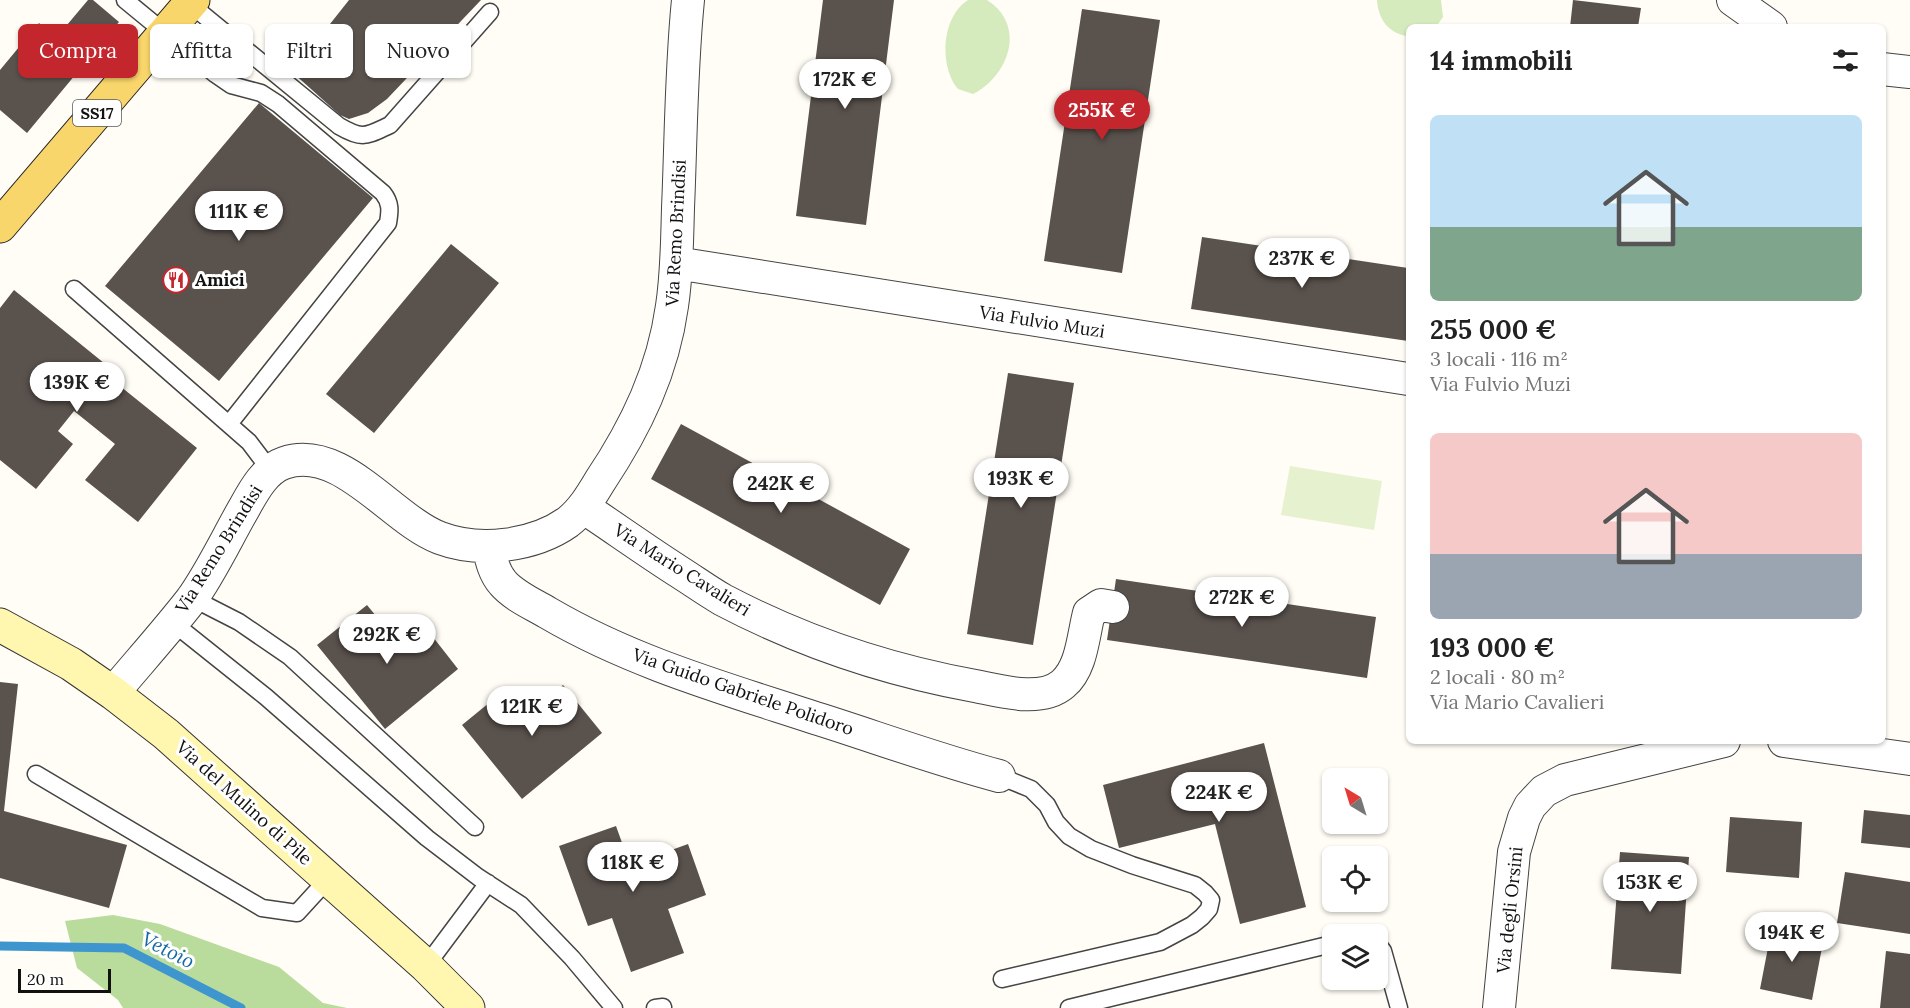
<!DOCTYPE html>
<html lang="it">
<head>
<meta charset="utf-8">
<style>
	:root { --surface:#fff; --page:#f6f6f6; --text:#222; --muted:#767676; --accent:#c4262e }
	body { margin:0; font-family:Lora,serif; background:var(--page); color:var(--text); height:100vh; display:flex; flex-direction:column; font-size:22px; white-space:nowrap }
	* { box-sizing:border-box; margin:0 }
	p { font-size:20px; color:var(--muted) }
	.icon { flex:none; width:33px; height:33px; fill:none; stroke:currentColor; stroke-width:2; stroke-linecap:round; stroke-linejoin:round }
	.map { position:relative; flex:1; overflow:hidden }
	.details { position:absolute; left:1406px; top:24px; width:480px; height:720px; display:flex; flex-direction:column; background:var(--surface); border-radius:9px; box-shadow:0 2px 4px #0004 }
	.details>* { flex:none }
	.top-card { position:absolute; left:18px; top:24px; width:570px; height:54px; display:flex; gap:12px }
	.needle { width:39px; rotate:322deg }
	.fabs { position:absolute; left:1322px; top:768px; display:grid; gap:12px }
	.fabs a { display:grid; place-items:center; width:66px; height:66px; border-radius:9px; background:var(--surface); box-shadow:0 2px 4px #0004; font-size:30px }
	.scale { position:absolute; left:18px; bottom:15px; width:93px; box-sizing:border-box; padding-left:6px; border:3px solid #111; border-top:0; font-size:16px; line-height:21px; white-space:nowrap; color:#111; -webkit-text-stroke:4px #fff; paint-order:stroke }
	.price { position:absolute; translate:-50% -51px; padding:0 14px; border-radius:21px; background:#fff; color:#222; font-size:20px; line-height:39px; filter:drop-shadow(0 2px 3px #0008) }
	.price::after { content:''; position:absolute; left:50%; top:36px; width:18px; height:14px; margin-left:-9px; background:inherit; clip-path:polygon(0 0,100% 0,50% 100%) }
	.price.on { background:var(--accent); color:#fff }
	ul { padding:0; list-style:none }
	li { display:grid; align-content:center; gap:12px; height:318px; padding:0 24px }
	li span { display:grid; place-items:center; height:186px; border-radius:9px; color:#555 }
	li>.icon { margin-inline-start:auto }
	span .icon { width:108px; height:108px; fill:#fffc; stroke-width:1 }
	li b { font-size:26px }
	h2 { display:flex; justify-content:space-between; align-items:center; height:72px; padding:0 24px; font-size:26px }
	.pill { padding:0 21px; border-radius:9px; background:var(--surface); box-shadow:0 2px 4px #0004; font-size:21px; line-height:54px }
	.pill.on { background:var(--accent); color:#fff }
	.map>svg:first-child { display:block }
	.green { fill:#d5ebbd }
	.forest { fill:#b9dc9c }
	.pitch { fill:#e6f2cf }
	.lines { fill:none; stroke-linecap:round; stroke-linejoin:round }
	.stream { stroke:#3f96cf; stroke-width:9 }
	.building { fill:#5a524d }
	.lane-casing { stroke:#444; stroke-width:19 }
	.street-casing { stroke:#444; stroke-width:34 }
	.secondary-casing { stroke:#333; stroke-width:35 }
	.primary-casing { stroke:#222; stroke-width:35 }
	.lane { stroke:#fff; stroke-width:16 }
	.street { stroke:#fff; stroke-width:32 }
	.secondary { stroke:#fff6b0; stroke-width:33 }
	.primary { stroke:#f9d66b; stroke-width:33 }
	.labels { text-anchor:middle; stroke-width:6; stroke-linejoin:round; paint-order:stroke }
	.shield { fill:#fff; stroke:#585858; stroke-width:1.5 }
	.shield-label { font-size:16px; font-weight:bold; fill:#111 }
	.street-label { font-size:18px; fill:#111; stroke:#fff }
	.poi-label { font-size:18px; font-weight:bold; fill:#111; stroke:#fff; text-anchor:start }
	.water-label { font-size:20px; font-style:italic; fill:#1768a6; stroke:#fff }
</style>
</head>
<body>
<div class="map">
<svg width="1910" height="1008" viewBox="0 0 1910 1008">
	<rect width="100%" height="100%" fill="#fffdf5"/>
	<path class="green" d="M968,0H987C1027,25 1009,76 973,94L958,89C939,67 941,17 968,0Z
		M1377,0H1441L1443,17L1436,27H1408V36C1389,34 1378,19 1377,0Z"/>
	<path class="forest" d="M113,915L160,924L279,967L323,1003L347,1008H123L118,1000L77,968L65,921Z"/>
	<path class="pitch" d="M1290,466L1382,481L1374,530L1281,515Z"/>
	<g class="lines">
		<path class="stream" d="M0,946L124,948L241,1008"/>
	</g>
	<path class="building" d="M88,0H93L119,22L27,133L0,110V70L39,23L56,38Z
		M349,0H481L387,99L368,113L349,119L340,115L292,72Z
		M823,0H894L866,225L796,216Z
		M1573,0L1641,8L1638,27H1570Z
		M1082,9L1160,20L1122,273L1044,261Z
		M259,103L373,198L219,381L105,286Z
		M1202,237L1408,268V341L1191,309Z
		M451,244L499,283L374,433L326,394Z
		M14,290L115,372L110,378L197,448L138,522L85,480L115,444L74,411L58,431L73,444L36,489L0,460V308Z
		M1008,373L1074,383L1033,645L967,634Z
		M681,424L910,549L880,605L651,479Z
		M1116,579L1376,617L1367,678L1107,640Z
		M367,605L398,643L422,623L458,669L385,729L317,645Z
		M0,682L18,684L4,811L127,845L109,908L0,878Z
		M563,685L602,733L522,799L462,725L506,689L527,715Z
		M1264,743L1306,907L1240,924L1215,824L1119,848L1103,785Z
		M1864,810L1910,815V848L1861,843Z
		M1730,817L1802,822L1799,878L1726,872Z
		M616,826L630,865L688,844L706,895L668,909L684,953L631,972L612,918L588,926L559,846Z
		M1620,852L1689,857L1681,974L1611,969Z
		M1845,872L1910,882V934L1837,923Z
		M1772,927L1824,937L1812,1000L1760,989Z
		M1886,951L1910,954V1008H1880Z"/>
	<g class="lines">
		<g class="lane-casing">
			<path id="lane" d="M125,0L215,74L231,85L261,93L278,104L383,193C391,203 390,211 388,223L229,424
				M190,4L339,126C363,140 366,136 390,125L490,12
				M74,289L249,442L271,471
				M192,598L239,622L290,657L475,827
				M172,622L266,697L427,838L478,877L521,905L572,958L614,1008
				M36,774L262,908L297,913L329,878
				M999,776L1031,789L1047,805L1056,822L1069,836L1091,849L1132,865L1195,885L1205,893L1211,900L1209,909L1202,917L1192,925L1160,942L1002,979
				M1377,943L1383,951L1399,1008
				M426,966L488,883
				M655,1008L663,1007
				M1069,1008L1332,944"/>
		</g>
		<g class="street-casing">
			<path id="street" d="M1733,0L1771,27
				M1882,69L1910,72
				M676,263L1408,379
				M583,507C616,529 648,552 681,573C695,582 709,592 723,600C803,642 887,670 975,686C1000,691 1041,703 1063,684C1082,668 1083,636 1089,613L1101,605L1113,607
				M488,546C491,559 494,573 503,583C514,596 533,604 548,613C630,661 720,687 809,716C873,736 935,759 999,776
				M113,693C139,662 166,632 191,600C210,574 227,538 243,510C253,492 264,470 284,463C341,443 392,520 440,538C480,553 534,546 568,522C582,511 591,496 600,481C636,427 663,371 672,306C677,274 677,241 678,208C681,139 681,69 688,0
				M1784,741L1910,759
				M1499,1008L1514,852L1524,818L1530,806L1544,791L1565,780L1724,741"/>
		</g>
		<g class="secondary-casing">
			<path id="secondary" d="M0,625L71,664L113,693L166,734L426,966L468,1008"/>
		</g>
		<g class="primary-casing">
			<path id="primary" d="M0,226L193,0"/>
		</g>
		<use href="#lane" class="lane"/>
		<use href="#street" class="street"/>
		<use href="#secondary" class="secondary"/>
		<use href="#primary" class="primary"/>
	</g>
	<defs>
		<g id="restaurant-ring" transform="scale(1.35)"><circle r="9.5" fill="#fff" stroke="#c4262e" stroke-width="1.5"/><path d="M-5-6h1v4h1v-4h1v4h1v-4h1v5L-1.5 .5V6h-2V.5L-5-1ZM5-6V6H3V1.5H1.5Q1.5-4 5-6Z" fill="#c4262e"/></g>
	</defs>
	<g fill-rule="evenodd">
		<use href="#restaurant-ring" x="176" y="280"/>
	</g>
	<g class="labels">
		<rect class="shield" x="73" y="100" width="48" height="26" rx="4.5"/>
		<g class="shield-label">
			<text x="97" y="119">SS17</text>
		</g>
		<g class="street-label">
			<text transform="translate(676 233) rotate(-87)" y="6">Via Remo Brindisi</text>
			<text transform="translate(1042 322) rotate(9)" y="6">Via Fulvio Muzi</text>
			<text transform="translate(219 549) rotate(-58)" y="6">Via Remo Brindisi</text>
			<text transform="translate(682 570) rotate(32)" y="6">Via Mario Cavalieri</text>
			<text transform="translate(743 692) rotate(19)" y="6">Via Guido Gabriele Polidoro</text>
			<text transform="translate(244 803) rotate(42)" y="6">Via del Mulino di Pile</text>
			<text transform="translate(1510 910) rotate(-84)" y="6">Via degli Orsini</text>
		</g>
		<g class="poi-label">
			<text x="195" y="286">Amici</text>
		</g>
		<g class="water-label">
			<text transform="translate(168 950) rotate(27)" y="7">Vetoio</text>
		</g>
	</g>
</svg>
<div class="fabs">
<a><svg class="needle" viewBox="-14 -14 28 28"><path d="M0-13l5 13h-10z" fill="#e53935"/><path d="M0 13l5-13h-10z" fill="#767676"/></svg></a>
<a><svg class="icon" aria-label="locate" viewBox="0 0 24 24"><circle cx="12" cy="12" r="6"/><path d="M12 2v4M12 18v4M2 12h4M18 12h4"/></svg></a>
<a><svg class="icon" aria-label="layers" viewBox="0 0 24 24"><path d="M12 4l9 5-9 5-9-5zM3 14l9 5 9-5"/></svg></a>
</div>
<div class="scale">20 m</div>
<b class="price" style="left:845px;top:110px">172K €</b>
<b class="price on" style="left:1102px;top:141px">255K €</b>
<b class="price" style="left:239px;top:242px">111K €</b>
<b class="price" style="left:1302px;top:289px">237K €</b>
<b class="price" style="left:77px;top:413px">139K €</b>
<b class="price" style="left:1021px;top:509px">193K €</b>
<b class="price" style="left:781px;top:514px">242K €</b>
<b class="price" style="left:1242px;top:628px">272K €</b>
<b class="price" style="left:387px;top:665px">292K €</b>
<b class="price" style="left:532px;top:737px">121K €</b>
<b class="price" style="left:1219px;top:823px">224K €</b>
<b class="price" style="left:633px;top:893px">118K €</b>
<b class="price" style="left:1650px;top:913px">153K €</b>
<b class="price" style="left:1792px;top:963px">194K €</b>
<div class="top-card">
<a class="pill on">Compra</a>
<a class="pill">Affitta</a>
<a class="pill">Filtri</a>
<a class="pill">Nuovo</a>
</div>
<section class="details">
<h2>14 immobili<svg class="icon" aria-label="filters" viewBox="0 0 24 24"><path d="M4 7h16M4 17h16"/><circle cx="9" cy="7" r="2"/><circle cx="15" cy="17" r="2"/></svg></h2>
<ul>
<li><span style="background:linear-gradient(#bfe0f5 60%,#7fa58c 0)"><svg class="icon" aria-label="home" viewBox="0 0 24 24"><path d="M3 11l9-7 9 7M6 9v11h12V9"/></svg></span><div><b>255 000 €</b><p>3 locali · 116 m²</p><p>Via Fulvio Muzi</p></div></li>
<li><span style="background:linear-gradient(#f6c9c9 65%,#9aa5b1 0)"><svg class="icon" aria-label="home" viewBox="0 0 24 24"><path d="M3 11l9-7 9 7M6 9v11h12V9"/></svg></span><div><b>193 000 €</b><p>2 locali · 80 m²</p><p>Via Mario Cavalieri</p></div></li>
</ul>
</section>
</div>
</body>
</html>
